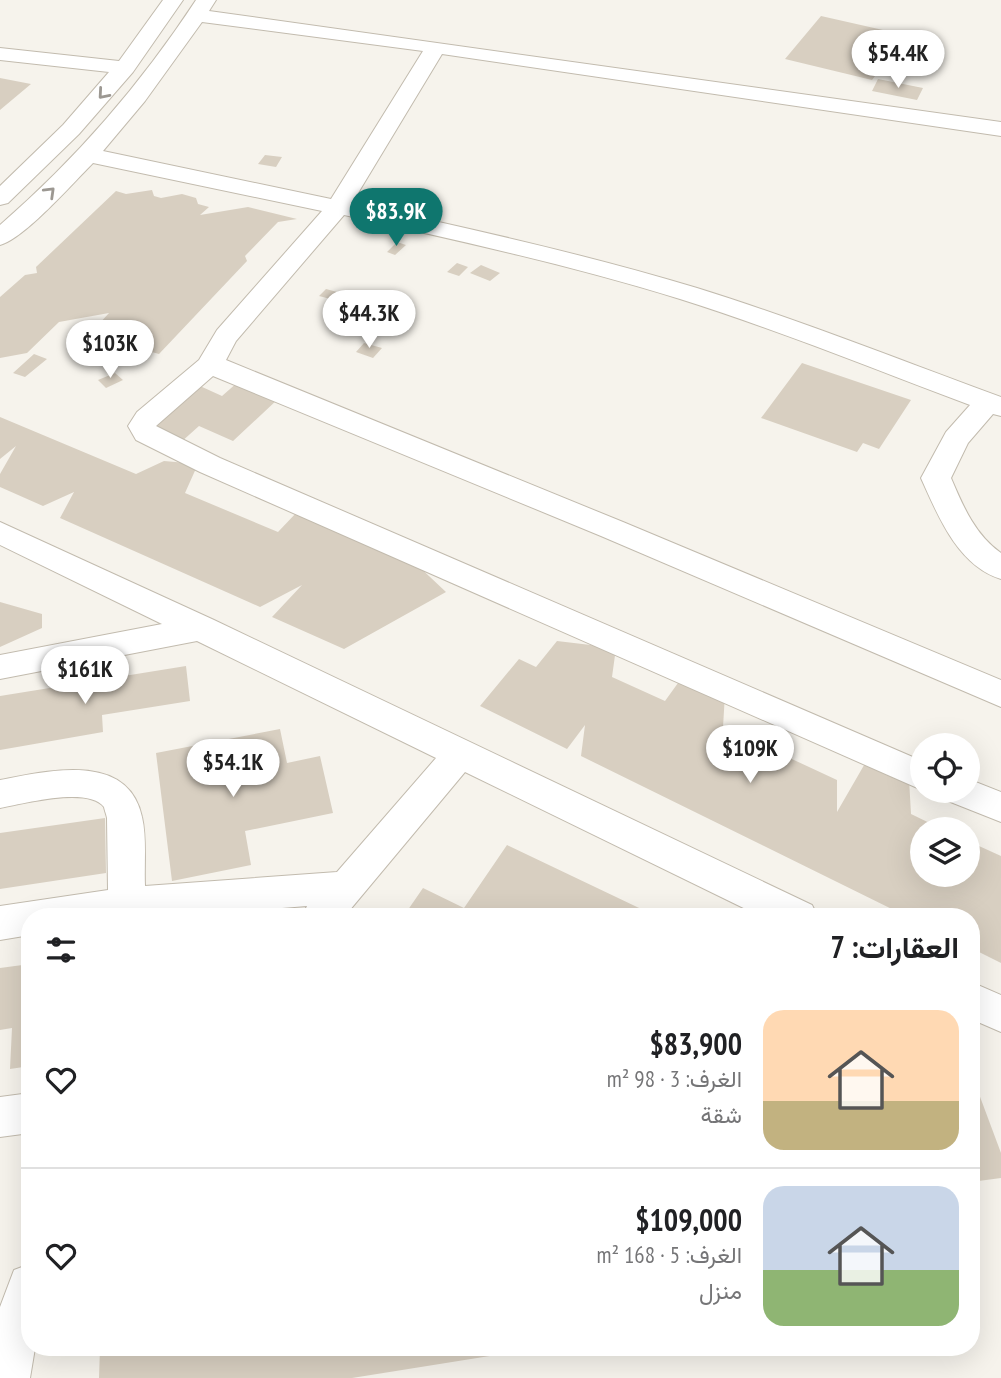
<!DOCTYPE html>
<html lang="ar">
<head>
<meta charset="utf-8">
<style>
	:root { --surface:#fff; --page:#f6f6f6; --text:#202124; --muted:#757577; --line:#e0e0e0; --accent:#0f766e }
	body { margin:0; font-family:"PT Sans Narrow",Vazirmatn,sans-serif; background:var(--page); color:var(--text); direction:rtl; height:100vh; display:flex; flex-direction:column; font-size:26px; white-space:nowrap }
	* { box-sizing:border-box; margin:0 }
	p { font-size:23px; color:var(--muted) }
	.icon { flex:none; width:38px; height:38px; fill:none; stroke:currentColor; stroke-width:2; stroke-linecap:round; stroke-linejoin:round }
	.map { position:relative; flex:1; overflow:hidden; direction:ltr }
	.panel { position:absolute; left:21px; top:908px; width:959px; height:448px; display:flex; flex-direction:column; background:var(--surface); border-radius:28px; box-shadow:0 7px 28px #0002; direction:rtl }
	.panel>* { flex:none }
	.controls { position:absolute; left:910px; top:733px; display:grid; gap:14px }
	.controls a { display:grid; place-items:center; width:70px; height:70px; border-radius:50%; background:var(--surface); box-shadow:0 7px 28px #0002; font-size:35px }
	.price { position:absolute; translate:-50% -60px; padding:0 16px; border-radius:24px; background:#fff; color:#222; font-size:23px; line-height:46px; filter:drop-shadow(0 2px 4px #0008) }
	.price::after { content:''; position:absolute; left:50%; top:42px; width:21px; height:16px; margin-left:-10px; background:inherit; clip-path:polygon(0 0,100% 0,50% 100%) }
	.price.current { background:var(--accent); color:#fff }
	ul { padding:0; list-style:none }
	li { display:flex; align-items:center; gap:21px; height:175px; padding:0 21px }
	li+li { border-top:2px solid var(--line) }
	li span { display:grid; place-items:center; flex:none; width:196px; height:140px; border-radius:21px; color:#555 }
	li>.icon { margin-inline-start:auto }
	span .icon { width:84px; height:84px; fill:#fffc; stroke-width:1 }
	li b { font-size:30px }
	h2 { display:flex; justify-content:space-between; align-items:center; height:84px; padding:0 21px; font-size:30px }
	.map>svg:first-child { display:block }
	.building { fill:#d8cfc1 }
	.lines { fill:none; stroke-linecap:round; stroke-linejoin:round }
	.minor-casing { stroke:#c2bbae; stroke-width:2 }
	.minor { fill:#fff; fill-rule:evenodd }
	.oneway { stroke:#9c9892 }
</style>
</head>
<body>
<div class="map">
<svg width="1001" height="1378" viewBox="0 0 1001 1378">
	<rect width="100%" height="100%" fill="#f6f3ec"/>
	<path class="building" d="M821,16L936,42L929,52L899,45L872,80L785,59Z
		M0,78L31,84L0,110Z
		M878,79L923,88L917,100L872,91Z
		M265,155L282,157L276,167L258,164Z
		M152,190L154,196L161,198L182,194L196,198L198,204L209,207L200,215L248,207L297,219L278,222L245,256L247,261L159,354L115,342L111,329L98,325L109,313L59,322L27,353L0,358V297L25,275L37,273L36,267L116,191L126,194Z
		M397,242L406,245L395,255L387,252Z
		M457,263L468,267L459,276L447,272Z
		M481,265L500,273L490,281L470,273Z
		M326,289L348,295L342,302L319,296Z
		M364,343L382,348L373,358L356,352Z
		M34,354L47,359L25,377L13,373Z
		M802,363L911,400L879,449L863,443L857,452L761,418Z
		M115,373L123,380L106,388L98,380Z
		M238,382L278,399L233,441L199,426L180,443L150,430L200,386L222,396Z
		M0,417L136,474L164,461L198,464L185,493L278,532L297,512L413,561L446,592L344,649L272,617L302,585L260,607L60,518L74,492L43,506L0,487V474L16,446L0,459Z
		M0,602L42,614V628L0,647Z
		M557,641L616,648L612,677L665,701L678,683L706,686L725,694L723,727L837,780V812L867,760L909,779L911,814L944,830H922V875H968V841L1001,856V963L971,948V917H908L581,756L585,725L567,749L480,706L519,659L536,667Z
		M186,666L190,701L102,715L103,732L0,750V696Z
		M280,729L287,763L320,756L333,813L245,831L251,865L172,881L156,753Z
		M105,818L106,873L0,889V833Z
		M507,845L658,917H403L423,888L464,908Z
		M30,964V1066L10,1069L12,1028L0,1030V968Z
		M971,1086H976L1001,1153V1178L971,1182Z
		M100,1348H534V1349L352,1378H99Z"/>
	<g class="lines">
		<g class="minor-casing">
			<path id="minor" d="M163,0H183L133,72L79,134L8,203L0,205V186L63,125L109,72L0,60V48L119,61Z
				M196,0H216L209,11L1001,122V136L442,54L352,203C468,228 584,254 697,288C800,320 900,360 1001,397V416L993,414L968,443L951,478C963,506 975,535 1001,553V579C958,566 938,516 921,478L946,432L970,405C874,369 778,330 680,299C570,265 456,240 344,215L236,341L226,360L623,522L1001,680V707L601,536L213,376L156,426L220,458L922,761V790L200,472L136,440L128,426L137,412L199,360L217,330L322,211L93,163C74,182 24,239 0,245V225C76,159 141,84 196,0ZM202,22L423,51L331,199L103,151L145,101Z
				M0,522L214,620L812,905L818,917H762L465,772L344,917H302L307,906L168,917H30V935L0,940V906L108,890L107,818C107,817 104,808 104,807C88,786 22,804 0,808V780C47,771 128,751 142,817C147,838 144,864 145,886L337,872L436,758L197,641L0,679V655L162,624L0,545Z
				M968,779L1001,792V822L948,801L942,791H968Z
				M971,982L1001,995V1032L971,1019Z
				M30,1093V1133L0,1137V1097Z
				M30,1264V1348H35L30,1378H0V1307L14,1270Z"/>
		</g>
		<use href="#minor" class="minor"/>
	</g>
	<defs><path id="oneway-chevron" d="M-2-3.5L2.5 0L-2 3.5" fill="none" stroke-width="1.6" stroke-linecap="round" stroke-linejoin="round" transform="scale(1.75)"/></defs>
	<g class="oneway">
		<use href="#oneway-chevron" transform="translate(103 94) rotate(131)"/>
		<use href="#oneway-chevron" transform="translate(50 192) rotate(-44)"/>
	</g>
</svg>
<div class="controls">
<a><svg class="icon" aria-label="locate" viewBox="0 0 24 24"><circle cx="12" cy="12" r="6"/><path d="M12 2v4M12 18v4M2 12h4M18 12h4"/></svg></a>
<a><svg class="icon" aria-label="layers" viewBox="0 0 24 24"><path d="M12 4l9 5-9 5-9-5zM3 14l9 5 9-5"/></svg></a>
</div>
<b class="price" style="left:898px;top:90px">$54.4K</b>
<b class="price current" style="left:396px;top:248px">$83.9K</b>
<b class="price" style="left:369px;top:350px">$44.3K</b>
<b class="price" style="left:110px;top:380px">$103K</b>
<b class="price" style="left:85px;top:706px">$161K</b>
<b class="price" style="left:750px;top:785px">$109K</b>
<b class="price" style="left:233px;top:799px">$54.1K</b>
<section class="panel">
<h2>العقارات: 7<svg class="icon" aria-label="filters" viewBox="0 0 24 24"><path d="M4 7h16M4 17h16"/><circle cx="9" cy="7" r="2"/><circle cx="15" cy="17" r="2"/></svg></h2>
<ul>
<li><span style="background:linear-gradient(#ffd9b3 65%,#c2b280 0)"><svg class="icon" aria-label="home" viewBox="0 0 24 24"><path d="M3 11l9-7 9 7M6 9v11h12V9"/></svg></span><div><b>$83,900</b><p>الغرف: 3 · 98 m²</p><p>شقة</p></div><svg class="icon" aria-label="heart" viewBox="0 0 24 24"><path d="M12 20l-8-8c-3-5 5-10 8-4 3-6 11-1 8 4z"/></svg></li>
<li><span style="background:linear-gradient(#c9d6e8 60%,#8fb573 0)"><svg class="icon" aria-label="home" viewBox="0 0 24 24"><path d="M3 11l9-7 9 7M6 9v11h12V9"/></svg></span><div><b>$109,000</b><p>الغرف: 5 · 168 m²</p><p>منزل</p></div><svg class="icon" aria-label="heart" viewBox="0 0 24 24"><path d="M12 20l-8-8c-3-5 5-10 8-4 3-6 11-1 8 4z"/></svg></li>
</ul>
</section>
</div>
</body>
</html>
